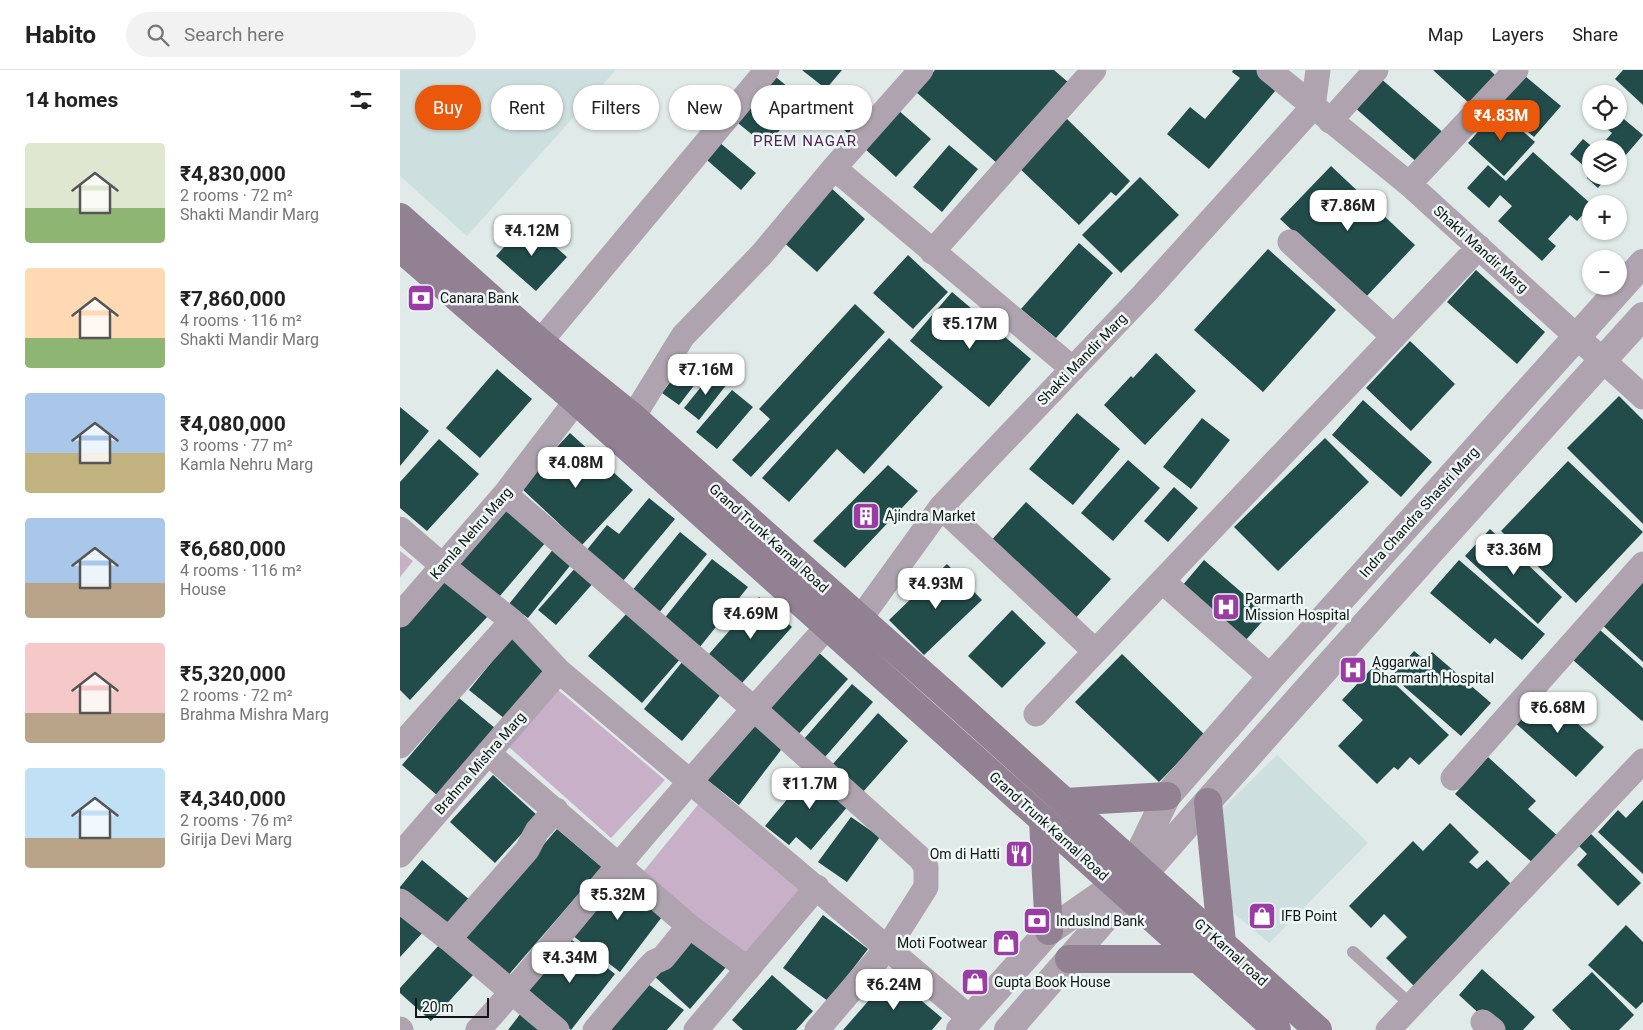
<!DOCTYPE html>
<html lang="en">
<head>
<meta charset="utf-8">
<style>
	:root { --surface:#fff; --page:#f2f2f2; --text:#222; --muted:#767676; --line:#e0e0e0; --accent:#ea580c }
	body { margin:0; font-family:Roboto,sans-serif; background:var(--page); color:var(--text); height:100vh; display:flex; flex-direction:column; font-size:19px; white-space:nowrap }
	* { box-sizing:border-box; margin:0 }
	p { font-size:16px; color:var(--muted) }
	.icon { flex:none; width:28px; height:28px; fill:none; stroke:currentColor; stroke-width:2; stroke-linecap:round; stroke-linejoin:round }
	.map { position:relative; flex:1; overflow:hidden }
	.panel { display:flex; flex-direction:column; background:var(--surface); width:400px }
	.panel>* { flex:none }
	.top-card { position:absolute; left:15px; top:15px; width:475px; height:45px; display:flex; gap:10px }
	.buttons { position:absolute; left:1182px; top:15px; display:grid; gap:10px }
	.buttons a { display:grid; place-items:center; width:45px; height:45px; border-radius:50%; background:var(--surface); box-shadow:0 1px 4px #0004; font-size:25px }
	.scale { position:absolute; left:15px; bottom:12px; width:74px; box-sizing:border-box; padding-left:5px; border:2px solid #111414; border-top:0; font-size:14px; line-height:18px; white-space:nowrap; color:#111414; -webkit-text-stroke:4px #edf7f6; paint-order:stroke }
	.price { position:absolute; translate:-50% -42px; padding:0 11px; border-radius:10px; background:#fff; color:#222; font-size:16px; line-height:32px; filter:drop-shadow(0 1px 2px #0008) }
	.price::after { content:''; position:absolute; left:50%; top:30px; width:15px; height:11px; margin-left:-8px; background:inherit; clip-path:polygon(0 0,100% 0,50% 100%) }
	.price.active { background:var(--accent); color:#fff }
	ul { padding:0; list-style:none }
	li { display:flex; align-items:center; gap:15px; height:125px; padding:0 25px }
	li span { display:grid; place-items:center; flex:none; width:140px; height:100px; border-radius:5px; color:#555 }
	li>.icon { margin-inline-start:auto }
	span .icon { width:60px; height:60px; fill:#fffc; stroke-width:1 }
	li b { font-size:21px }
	h2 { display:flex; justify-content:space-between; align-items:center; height:60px; padding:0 25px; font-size:21px }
	.chip { padding:0 18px; border-radius:22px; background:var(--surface); box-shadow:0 1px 4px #0004; font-size:18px; line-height:45px }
	.chip.active { background:var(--accent); color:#fff }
	header { display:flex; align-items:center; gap:30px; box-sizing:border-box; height:70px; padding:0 25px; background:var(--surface); border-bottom:1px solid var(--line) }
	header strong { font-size:24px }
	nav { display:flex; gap:28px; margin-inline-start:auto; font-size:18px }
	.search { width:350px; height:45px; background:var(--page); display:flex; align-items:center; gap:12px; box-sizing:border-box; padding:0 18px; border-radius:28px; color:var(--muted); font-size:19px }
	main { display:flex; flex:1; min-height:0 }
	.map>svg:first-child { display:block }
	.built { fill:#cddfde }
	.green { fill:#c8b0c9 }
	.building { fill:#224c4a }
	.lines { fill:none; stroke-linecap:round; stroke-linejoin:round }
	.service { stroke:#aea3ae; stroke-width:12 }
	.minor { stroke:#aea3ae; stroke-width:25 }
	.tertiary { stroke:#aea3ae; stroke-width:28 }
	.secondary { stroke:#928193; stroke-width:28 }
	.labels { text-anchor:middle; stroke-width:5; stroke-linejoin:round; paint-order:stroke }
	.street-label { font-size:14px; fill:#111414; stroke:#edf7f6 }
	.poi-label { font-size:14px; fill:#111414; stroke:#edf7f6; text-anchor:start }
	.neighbourhood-label { font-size:15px; letter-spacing:1px; fill:#512355; stroke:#edf7f6 }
</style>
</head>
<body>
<header>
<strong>Habito</strong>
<div class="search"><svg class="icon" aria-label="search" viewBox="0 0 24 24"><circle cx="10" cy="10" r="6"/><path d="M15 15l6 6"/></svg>Search here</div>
<nav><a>Map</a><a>Layers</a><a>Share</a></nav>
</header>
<main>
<section class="panel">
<h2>14 homes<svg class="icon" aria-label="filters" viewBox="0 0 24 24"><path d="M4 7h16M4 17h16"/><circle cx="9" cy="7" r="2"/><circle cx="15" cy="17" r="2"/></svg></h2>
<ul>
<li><span style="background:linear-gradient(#dfe7d0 65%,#8fb573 0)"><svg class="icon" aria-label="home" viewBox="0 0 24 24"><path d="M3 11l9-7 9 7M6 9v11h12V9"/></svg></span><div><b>₹4,830,000</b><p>2 rooms · 72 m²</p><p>Shakti Mandir Marg</p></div></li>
<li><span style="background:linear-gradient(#ffd9b3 70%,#8fb573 0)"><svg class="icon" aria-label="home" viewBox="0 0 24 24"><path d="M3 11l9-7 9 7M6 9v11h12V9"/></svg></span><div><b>₹7,860,000</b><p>4 rooms · 116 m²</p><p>Shakti Mandir Marg</p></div></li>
<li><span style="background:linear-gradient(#a9c7e8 60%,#c2b280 0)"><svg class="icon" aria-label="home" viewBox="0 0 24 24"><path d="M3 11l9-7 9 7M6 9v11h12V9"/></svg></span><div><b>₹4,080,000</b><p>3 rooms · 77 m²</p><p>Kamla Nehru Marg</p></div></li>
<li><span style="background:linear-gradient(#a9c7e8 65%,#b9a48a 0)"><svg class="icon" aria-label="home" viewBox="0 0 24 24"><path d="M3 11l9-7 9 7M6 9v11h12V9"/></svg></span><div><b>₹6,680,000</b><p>4 rooms · 116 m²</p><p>House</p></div></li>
<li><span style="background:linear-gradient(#f6c9c9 70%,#b9a48a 0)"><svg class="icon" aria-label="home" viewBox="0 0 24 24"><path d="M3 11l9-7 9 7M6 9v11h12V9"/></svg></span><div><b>₹5,320,000</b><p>2 rooms · 72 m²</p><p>Brahma Mishra Marg</p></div></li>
<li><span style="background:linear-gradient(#bfe0f5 70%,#b9a48a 0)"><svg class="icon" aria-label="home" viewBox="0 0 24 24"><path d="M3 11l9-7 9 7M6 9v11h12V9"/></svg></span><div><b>₹4,340,000</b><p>2 rooms · 76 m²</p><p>Girija Devi Marg</p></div></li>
</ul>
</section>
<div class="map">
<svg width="1243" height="960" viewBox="0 0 1243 960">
	<rect width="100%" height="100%" fill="#e0eae9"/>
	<path class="built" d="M0,0H216L67,166L0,106Z
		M877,685L968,773L869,873L830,840L821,740Z"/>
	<path class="green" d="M0,481L13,491L0,507Z
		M157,619L265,710L211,768L109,677Z
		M301,731L407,818L345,894L239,807Z"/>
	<path class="building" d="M402,0H442L426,19Z
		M535,0H654L669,13L598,94L516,22Z
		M833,0H864L881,14L809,99L767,64L790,37L805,49L840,8L832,2Z
		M1033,0H1090L1095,5L1069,33Z
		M1223,0H1243V35L1215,9Z
		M371,3L405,31L366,76L333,49Z
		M1125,6L1161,36L1134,67L1098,37Z
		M979,7L1046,65L1020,95L953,36Z
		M428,20L464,51L451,66L415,35Z
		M497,39L531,69L496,107L463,77Z
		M1098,39L1135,72L1104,106L1068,73Z
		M1219,45L1243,65L1219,93V79H1198L1212,63L1198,51H1219Z
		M664,46L730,111L716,126L711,122L679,155L616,95Z
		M313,67L356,103L341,120L299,83Z
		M1183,69L1195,79H1191V102L1170,84Z
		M549,75L578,99L542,142L513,117Z
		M1133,82L1191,134V136L1177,151L1170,145L1148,169L1156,176L1142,191L1098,151L1112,136L1100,125L1089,138L1067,118L1088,95L1106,111Z
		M931,96L1015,175L965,228L880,149Z
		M1191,103V106H1207L1198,118L1187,108Z
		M740,107L779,145L721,203L682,165Z
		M429,116L465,149L417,202L381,170Z
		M129,153L167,187L136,221L96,186L119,160L121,162Z
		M679,173L713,203L656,268L621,239Z
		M868,179L936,240L863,322L794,260Z
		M508,185L548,222L513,259L473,223Z
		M1076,200L1145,262L1117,294L1047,232Z
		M552,222L631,289L589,337L510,271Z
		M455,234L485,262L351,407L332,390L370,349L359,339Z
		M489,268L543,317L464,404L437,379L389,432L362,408Z
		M1010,271L1055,314L1011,361L966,318Z
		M756,283L796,321L745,375L704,335L731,306L733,308Z
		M289,287L306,300L279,335L262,323Z
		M97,299L132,329L80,388L46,358Z
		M313,302L327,314L299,350L284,338Z
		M332,320L353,337L317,379L296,362Z
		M1219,326L1243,350V454L1167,378Z
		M963,330L1032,392L1001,427L932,365Z
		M0,337L29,361L0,396Z
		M677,343L720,379L673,435L629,399Z
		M802,348L830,370L791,419L763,397Z
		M170,363L233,420L182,475L120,417Z
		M925,368L969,412L878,501L834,457Z
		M39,369L79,404L27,461L0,438V412Z
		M728,390L760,418L713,471L681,443Z
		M1168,391L1243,462L1176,533L1101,461Z
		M488,395L518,421L445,498L413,471Z
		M774,417L798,438L768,472L744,451Z
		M249,428L275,449L223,511L186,481L207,455L219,464Z
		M626,432L711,509L673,551L588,474Z
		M105,437L146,472L99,527L58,492Z
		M1090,459L1162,527L1138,554L1065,486Z
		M280,462L307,484L258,544L231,522Z
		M155,477L173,492L128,548L109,534Z
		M312,489L348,517L299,578L263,550Z
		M804,490L868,545L845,571L782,516Z
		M1059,490L1145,564L1122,590L1095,568L1090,574L1030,523Z
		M547,494L582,530L524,585L489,550Z
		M177,496L195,511L156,555L138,540Z
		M43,502L89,545L10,630L0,620V549Z
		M1243,502V592L1200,553Z
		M359,527L392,557L342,613L309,584Z
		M612,540L646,573L602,618L568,586Z
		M228,542L281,588L242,633L188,586Z
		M1200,560L1243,598V650L1242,651L1173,590Z
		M111,568L147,598L105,649L69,620Z
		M416,580L448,609L396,667L364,638Z
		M1014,581L1025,590L1032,582L1091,633L1061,666L992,606Z
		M722,584L805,665L759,712L675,632Z
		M283,591L322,623L282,671L244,639Z
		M975,595L1049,665L1019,695L1010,687L998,700L994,697L977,714L938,676L963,650L942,630Z
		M452,614L473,632L425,687L404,669Z
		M1141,621L1204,677L1176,707L1113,651Z
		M59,628L96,659L38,726L2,695Z
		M478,643L508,671L462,723L432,695Z
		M350,651L384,676L339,735L306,709Z
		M1088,687L1136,731L1128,739L1160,768L1135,795L1055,724Z
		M414,697L454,729L411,780L396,767L389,775L365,756Z
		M93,705L138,746L95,793L50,752Z
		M1243,730V804L1198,762L1218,740L1226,748Z
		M451,747L480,767L447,812L418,792Z
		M1050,753L1079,782L1069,792L1077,799L1087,790L1114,817L1014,916L986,888L1007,867L984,844L971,858L949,836L1013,771L1023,781Z
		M157,759L202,797L105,909L61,870Z
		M1191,764L1241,813L1218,836L1177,795L1187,784L1179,776Z
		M22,790L70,830L45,861L0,822V817Z
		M216,800L268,839L220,902L168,862Z
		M0,838L25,860L0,887Z
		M423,845L468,879L428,931L383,898Z
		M1226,855L1243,872V932L1236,939L1188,895Z
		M168,867L215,904L171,960L124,923Z
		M292,867L333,889L290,939L253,905Z
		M40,874L74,904L31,951L0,923V918Z
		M1082,899L1135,947L1123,960H1097L1059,925Z
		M1192,902L1234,945L1219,960H1171L1152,940Z
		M372,905L413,941L396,960H343L332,950Z
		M491,905L542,948L532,960H443Z
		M248,914L284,940L267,960H211Z
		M121,943L144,960H108Z"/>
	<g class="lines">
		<path class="service" d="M953,882L1011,935"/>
		<path class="minor" d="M869,0L1009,114L1243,327
			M930,51L976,0
			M434,98L673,299
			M1009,114L1116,0
			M890,172L994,267
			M532,182L694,0
			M140,272L367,0
			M233,347L283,266L362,184L434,98L521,0
			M105,424L354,639L521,789L526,797V817L488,877L417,960
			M541,437L695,581
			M0,459L43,496L112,551L159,601L570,948
			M762,511L871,607
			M0,545L105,424L176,331
			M460,549L541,437L744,224L913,37L918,0
			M636,644L1079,177
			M0,676L112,551
			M88,683L289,856L348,899
			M1053,708L1243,494
			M0,785L159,601
			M0,831L49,869L157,960
			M49,869L127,780L137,761L156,740
			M1083,952L1093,960
			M0,959L1,960
			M78,960C127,907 171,851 218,796C286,715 357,635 428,556
			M195,960L247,899L254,892L263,888L289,856
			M296,960L417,817
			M988,960L1243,691"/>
		<path class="tertiary" d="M560,960L649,861L715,815L734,794L767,726L871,607L1243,193
			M608,960C816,719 1029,482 1243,246"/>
		<path class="secondary" d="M0,147L140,272L233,347L543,622L918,960
			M0,178L176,331L877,960
			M665,732L767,726
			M808,732L822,873
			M643,751L649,861
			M669,889H798"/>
	</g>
	<defs>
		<g id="bank-square" transform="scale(1.4375)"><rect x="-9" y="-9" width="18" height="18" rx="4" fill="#9b3ca5" stroke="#edf7f6"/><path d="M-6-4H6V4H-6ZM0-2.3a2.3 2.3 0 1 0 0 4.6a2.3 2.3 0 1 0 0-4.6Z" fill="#fff"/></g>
		<g id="building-square" transform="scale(1.4375)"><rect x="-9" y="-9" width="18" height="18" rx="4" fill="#9b3ca5" stroke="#edf7f6"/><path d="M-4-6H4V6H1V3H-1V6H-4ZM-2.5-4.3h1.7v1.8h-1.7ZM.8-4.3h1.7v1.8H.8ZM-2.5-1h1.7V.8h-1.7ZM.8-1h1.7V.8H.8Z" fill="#fff"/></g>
		<g id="hospital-square" transform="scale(1.4375)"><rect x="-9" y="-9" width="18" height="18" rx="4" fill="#9b3ca5" stroke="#edf7f6"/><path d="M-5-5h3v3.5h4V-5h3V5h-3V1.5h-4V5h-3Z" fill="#fff"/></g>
		<g id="restaurant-square" transform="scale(1.4375)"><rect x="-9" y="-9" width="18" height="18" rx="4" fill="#9b3ca5" stroke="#edf7f6"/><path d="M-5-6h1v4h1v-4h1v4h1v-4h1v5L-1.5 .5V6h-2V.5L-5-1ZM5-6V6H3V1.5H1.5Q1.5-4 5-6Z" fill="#fff"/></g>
		<g id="shop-square" transform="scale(1.4375)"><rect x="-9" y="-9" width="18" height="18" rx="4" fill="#9b3ca5" stroke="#edf7f6"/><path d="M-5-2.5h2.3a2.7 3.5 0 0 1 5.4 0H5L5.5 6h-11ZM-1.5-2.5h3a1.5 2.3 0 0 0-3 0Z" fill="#fff"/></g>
	</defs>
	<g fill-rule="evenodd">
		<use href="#bank-square" x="21" y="228"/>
		<use href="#building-square" x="466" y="446"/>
		<use href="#hospital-square" x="826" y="537"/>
		<use href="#hospital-square" x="953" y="600"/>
		<use href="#restaurant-square" x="619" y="784"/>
		<use href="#shop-square" x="862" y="846"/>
		<use href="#bank-square" x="637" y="851"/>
		<use href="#shop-square" x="606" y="873"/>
		<use href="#shop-square" x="575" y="912"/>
	</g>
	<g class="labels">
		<g class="street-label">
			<text transform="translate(1081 179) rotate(42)" y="5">Shakti Mandir Marg</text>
			<text transform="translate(682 289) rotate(-46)" y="5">Shakti Mandir Marg</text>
			<text transform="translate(1019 442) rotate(-48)" y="5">Indra Chandra Shastri Marg</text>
			<text transform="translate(71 463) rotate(-49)" y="5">Kamla Nehru Marg</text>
			<text transform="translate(369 468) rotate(42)" y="5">Grand Trunk Karnal Road</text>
			<text transform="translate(80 693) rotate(-49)" y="5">Brahma Mishra Marg</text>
			<text transform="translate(649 756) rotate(42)" y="5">Grand Trunk Karnal Road</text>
			<text transform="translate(831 882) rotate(42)" y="5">GT Karnal road</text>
		</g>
		<g class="poi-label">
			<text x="40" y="233">Canara Bank</text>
			<text x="485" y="451">Ajindra Market</text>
			<text x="845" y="534">Parmarth<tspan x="845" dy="16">Mission Hospital</tspan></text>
			<text x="972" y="597">Aggarwal<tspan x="972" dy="16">Dharmarth Hospital</tspan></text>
			<text x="600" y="789" text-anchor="end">Om di Hatti</text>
			<text x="881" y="851">IFB Point</text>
			<text x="656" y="856">IndusInd Bank</text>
			<text x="587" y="878" text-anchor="end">Moti Footwear</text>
			<text x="594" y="917">Gupta Book House</text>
		</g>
		<g class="neighbourhood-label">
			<text x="405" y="76">PREM NAGAR</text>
		</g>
	</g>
</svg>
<div class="buttons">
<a><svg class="icon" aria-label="locate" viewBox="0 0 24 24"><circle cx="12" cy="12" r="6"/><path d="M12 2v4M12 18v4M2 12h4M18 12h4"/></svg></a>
<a><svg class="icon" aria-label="layers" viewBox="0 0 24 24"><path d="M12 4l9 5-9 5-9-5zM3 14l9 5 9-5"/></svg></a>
<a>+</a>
<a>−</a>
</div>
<div class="scale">20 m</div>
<b class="price active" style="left:1101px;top:72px">₹4.83M</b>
<b class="price" style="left:948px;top:162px">₹7.86M</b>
<b class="price" style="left:132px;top:187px">₹4.12M</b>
<b class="price" style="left:570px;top:280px">₹5.17M</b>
<b class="price" style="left:306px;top:326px">₹7.16M</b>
<b class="price" style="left:176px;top:419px">₹4.08M</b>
<b class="price" style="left:1114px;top:506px">₹3.36M</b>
<b class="price" style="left:536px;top:540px">₹4.93M</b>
<b class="price" style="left:351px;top:570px">₹4.69M</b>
<b class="price" style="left:1158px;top:664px">₹6.68M</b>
<b class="price" style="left:410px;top:740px">₹11.7M</b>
<b class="price" style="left:218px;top:851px">₹5.32M</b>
<b class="price" style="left:170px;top:914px">₹4.34M</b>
<b class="price" style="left:494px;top:941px">₹6.24M</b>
<div class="top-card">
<a class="chip active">Buy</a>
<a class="chip">Rent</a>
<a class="chip">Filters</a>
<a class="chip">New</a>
<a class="chip">Apartment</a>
</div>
</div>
</main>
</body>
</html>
